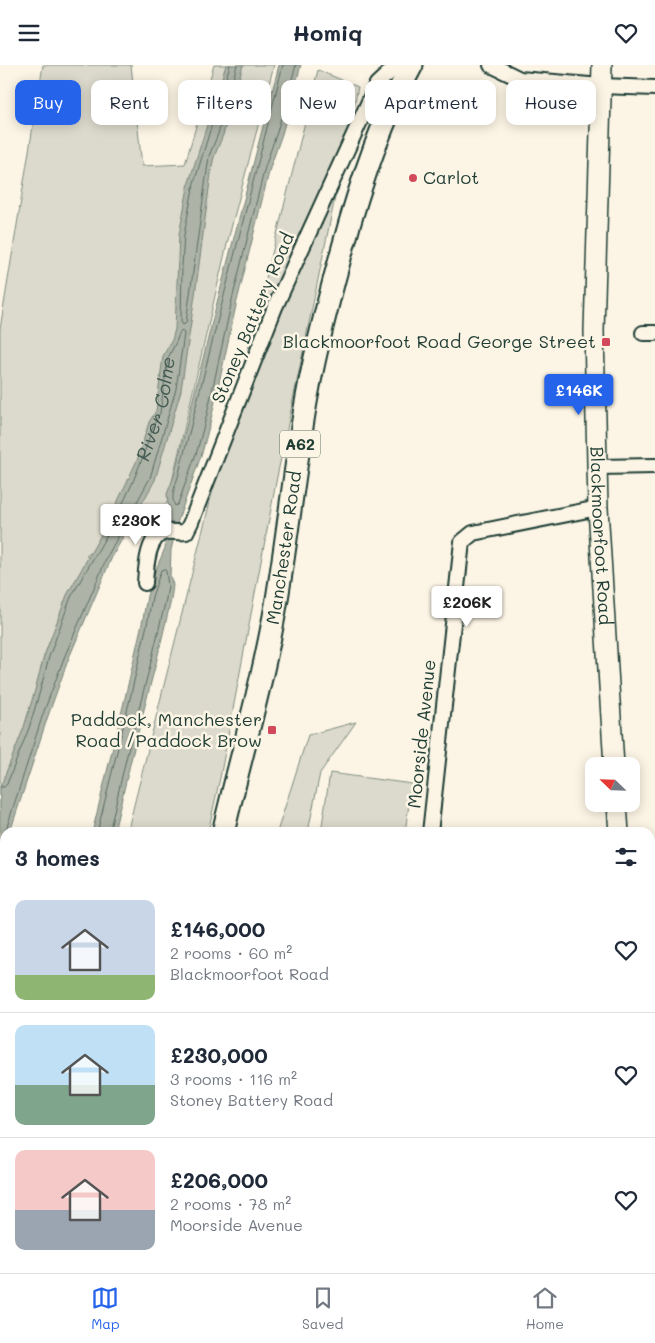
<!DOCTYPE html>
<html lang="en">
<head>
<meta charset="utf-8">
<style>
	:root { --surface:#fff; --page:#f2f2f3; --text:#1f2937; --muted:#747a83; --line:#e0e1e3; --accent:#2563eb }
	body { margin:0; font-family:Mali,sans-serif; background:var(--page); color:var(--text); height:100vh; display:flex; flex-direction:column; font-size:19px; white-space:nowrap }
	* { box-sizing:border-box; margin:0 }
	p { font-size:16px; color:var(--muted) }
	.icon { flex:none; width:28px; height:28px; fill:none; stroke:currentColor; stroke-width:2; stroke-linecap:round; stroke-linejoin:round }
	.map { position:relative; flex:1; overflow:hidden }
	.panel { position:absolute; left:0px; top:762px; width:655px; height:446px; display:flex; flex-direction:column; background:var(--surface); border-radius:15px 15px 0 0; box-shadow:0 2px 12px #0003 }
	.panel>* { flex:none }
	.hud { position:absolute; left:15px; top:15px; width:625px; height:45px; display:flex; gap:10px }
	.needle { width:32px; rotate:293deg }
	.fabs { position:absolute; left:585px; top:692px; display:grid; gap:10px }
	.fabs a { display:grid; place-items:center; width:55px; height:55px; border-radius:10px; background:var(--surface); box-shadow:0 2px 12px #0003; font-size:25px }
	.price { position:absolute; translate:-50% -42px; padding:0 11px; border-radius:5px; background:#fff; color:#222; font-size:16px; line-height:32px; filter:drop-shadow(0 1px 2px #0008) }
	.price::after { content:''; position:absolute; left:50%; top:30px; width:15px; height:11px; margin-left:-8px; background:inherit; clip-path:polygon(0 0,100% 0,50% 100%) }
	.price.on { background:var(--accent); color:#fff }
	ul { padding:0; list-style:none }
	li { display:flex; align-items:center; gap:15px; height:125px; padding:0 15px }
	li+li { border-top:1px solid var(--line) }
	li span { display:grid; place-items:center; flex:none; width:140px; height:100px; border-radius:10px; color:#555 }
	li>.icon { margin-inline-start:auto }
	span .icon { width:60px; height:60px; fill:#fffc; stroke-width:1 }
	li b { font-size:21px }
	h2 { display:flex; justify-content:space-between; align-items:center; height:60px; padding:0 15px; font-size:21px }
	.tag { padding:0 18px; border-radius:10px; background:var(--surface); box-shadow:0 2px 12px #0003; font-size:18px; line-height:45px }
	.tag.on { background:var(--accent); color:#fff }
	header { display:flex; justify-content:space-between; align-items:center; height:65px; padding:0 15px; background:var(--surface); font-size:22px; font-weight:700 }
	.dock { display:flex; justify-content:space-around; align-items:center; height:70px; border-top:1px solid var(--line); background:var(--surface); font-size:14px; color:var(--muted) }
	.dock a { display:grid; justify-items:center; gap:2px }
	.dock .on { color:var(--accent) }
	.map>svg:first-child { display:block }
	.green { fill:#dcdacc; stroke:#7e8c80 }
	.water { fill:#aeb3a7; stroke:#758479 }
	.lines { fill:none; stroke-linecap:round; stroke-linejoin:round }
	.shore { stroke:#586c62; stroke-width:1 }
	.street-casing { stroke:#1f3d34; stroke-width:18 }
	.secondary-casing { stroke:#1f3d34; stroke-width:22 }
	.primary-casing { stroke:#1f3d34; stroke-width:25 }
	.street { stroke:#fcf5e5; stroke-width:14 }
	.secondary { stroke:#fcf5e5; stroke-width:19 }
	.primary { stroke:#fcf5e5; stroke-width:21 }
	.poi-dot { fill:#d1495b; stroke:#fcf5e5; stroke-width:2 }
	.labels { text-anchor:middle; stroke-width:5; stroke-linejoin:round; paint-order:stroke }
	.shield { fill:#fcf5e5; stroke:#617469; stroke-width:1 }
	.shield-label { font-size:16px; font-weight:bold; fill:#1f3d34 }
	.poi-label { font-size:18px; fill:#1f3d34; stroke:#fcf5e5; text-anchor:end }
	.street-label { font-size:18px; fill:#1f3d34; stroke:#fcf5e5 }
	.water-label { font-size:19px; font-style:italic; fill:#435a51; stroke:#fcf5e5 }
</style>
</head>
<body>
<header><svg class="icon" aria-label="menu" viewBox="0 0 24 24"><path d="M4 6h16M4 12h16M4 18h16"/></svg>Homiq<svg class="icon" aria-label="heart" viewBox="0 0 24 24"><path d="M12 20l-8-8c-3-5 5-10 8-4 3-6 11-1 8 4z"/></svg></header>
<div class="map">
<svg width="655" height="1208" viewBox="0 0 655 1208">
	<rect width="100%" height="100%" fill="#fcf5e5"/>
	<filter id="ink" filterUnits="userSpaceOnUse"><feTurbulence type="fractalNoise" baseFrequency=".02" numOctaves="2"/><feDisplacementMap in="SourceGraphic" scale="10" xChannelSelector="R" yChannelSelector="G"/><feConvolveMatrix kernelMatrix="1 2 1 2 8 2 1 2 1" color-interpolation-filters="sRGB"/></filter>
	<g filter="url(#ink)">
		<path class="green" d="M43,0H131L142,101L185,99L214,0H274L228,175L167,438L86,491L92,494L0,744V264Z
			M318,5L358,22L277,412L220,713L208,767L127,768Z
			M356,657L320,708L308,767H277L308,670Z
			M330,708L412,719L405,767H321Z
			M11,1204H80L78,1208H10Z
			M159,1204H241L239,1208H158Z"/>
		<path class="water" d="M226,0H243L223,70L214,92L212,101L195,230L181,325L155,415L112,492L68,595L48,651L10,767L5,768V781L0,795V723L24,662L35,625L44,591L67,530L107,459L127,417L138,393L149,357L156,346L163,291L172,275L175,264L179,170L189,117Z
			M279,0H301L282,69L270,103L237,236L212,350L202,388L178,455L171,485L170,511L173,520L171,535L157,594L131,695L114,767L92,768L124,637L143,554L147,531L154,509L165,483L170,455L167,429L174,411L214,249Z
			M5,1113V1198L0,1208V1129Z"/>
		<g class="lines">
			<g class="shore">
				<path d="M230,0L194,118L184,170L182,201L181,257L183,260L186,258L209,91L218,69L237,0"/>
				<path d="M283,0L219,250L178,412C175,422 170,432 175,441L178,439L197,386L207,349L232,235L265,102L277,67L296,0"/>
				<path id="s1" d="M0,722H4L7,719L29,663L40,626L49,592L71,532L112,461L132,419L142,394L154,359L160,348L168,293L176,277L180,267L183,266L184,269L176,324L150,413L108,490L64,593L43,649L5,768"/>
				<path d="M97,768L129,638L148,555L152,532L161,505L164,504L166,506L168,521L166,534L152,593L126,694L109,768"/>
			</g>
			<g class="street-casing">
				<path id="street" d="M491,0L520,14L601,21L655,23
					M643,268H655
					M598,402L655,401
					M145,518C146,503 147,470 166,467C173,466 179,468 186,467L191,457L275,242L377,19L392,5L409,6
					M430,768L462,477L473,468L598,443
					M272,1208L275,1204"/>
			</g>
			<g class="secondary-casing">
				<g id="secondary">
					<path id="s2" d="M602,0L594,266L598,443L614,701"/>
					<path d="M617,739L619,768"/>
					<path d="M650,824L655,822"/>
					<path d="M650,1171L655,1207"/>
				</g>
			</g>
			<g class="primary-casing">
				<g id="primary">
					<path id="s3" d="M223,768C241,690 264,613 277,534C287,473 294,411 304,349C313,294 327,240 342,186C359,122 380,58 412,0"/>
					<path d="M137,1208L138,1204"/>
				</g>
			</g>
			<use href="#street" class="street"/>
			<use href="#secondary" class="secondary"/>
			<use href="#primary" class="primary"/>
		</g>
	</g>
	<g class="poi-dot">
		<circle cx="413" cy="113" r="5"/>
		<rect x="601" y="272" width="10" height="10" rx="2.5"/>
		<rect x="267" y="660" width="10" height="10" rx="2.5"/>
	</g>
	<g class="labels">
		<rect class="shield" x="280" y="365.5" width="40" height="27" rx="4"/>
		<g class="shield-label">
			<text x="300" y="385">A62</text>
		</g>
		<g class="poi-label">
			<text x="423" y="119" text-anchor="start">Carlot</text>
			<text x="596" y="283">Blackmoorfoot Road George Street</text>
			<text x="262" y="661">Paddock, Manchester<tspan x="262" dy="21">Road /Paddock Brow</tspan></text>
		</g>
		<g class="street-label">
			<text transform="translate(253 253) rotate(-67)" y="6">Stoney Battery Road</text>
			<text dy="6" stroke="none"><textPath href="#s2" startOffset="471">Blackmoorfoot Road</textPath></text>
			<text dy="6" stroke="none"><textPath href="#s3" startOffset="292">Manchester Road</textPath></text>
			<text transform="translate(422 669) rotate(-84)" y="6">Moorside Avenue</text>
		</g>
		<g class="water-label">
			<text dy="7" stroke="none"><textPath href="#s1" startOffset="414">River Colne</textPath></text>
		</g>
	</g>
</svg>
<div class="fabs">
<a><svg class="needle" viewBox="-14 -14 28 28"><path d="M0-13l5 13h-10z" fill="#e53935"/><path d="M0 13l5-13h-10z" fill="#747a83"/></svg></a>
</div>
<b class="price on" style="left:579px;top:351px">£146K</b>
<b class="price" style="left:136px;top:481px">£230K</b>
<b class="price" style="left:467px;top:563px">£206K</b>
<div class="hud">
<a class="tag on">Buy</a>
<a class="tag">Rent</a>
<a class="tag">Filters</a>
<a class="tag">New</a>
<a class="tag">Apartment</a>
<a class="tag">House</a>
</div>
<section class="panel">
<h2>3 homes<svg class="icon" aria-label="filters" viewBox="0 0 24 24"><path d="M4 7h16M4 17h16"/><circle cx="9" cy="7" r="2"/><circle cx="15" cy="17" r="2"/></svg></h2>
<ul>
<li><span style="background:linear-gradient(#c9d6e8 75%,#8fb573 0)"><svg class="icon" aria-label="home" viewBox="0 0 24 24"><path d="M3 11l9-7 9 7M6 9v11h12V9"/></svg></span><div><b>£146,000</b><p>2 rooms · 60 m²</p><p>Blackmoorfoot Road</p></div><svg class="icon" aria-label="heart" viewBox="0 0 24 24"><path d="M12 20l-8-8c-3-5 5-10 8-4 3-6 11-1 8 4z"/></svg></li>
<li><span style="background:linear-gradient(#bfe0f5 60%,#7fa58c 0)"><svg class="icon" aria-label="home" viewBox="0 0 24 24"><path d="M3 11l9-7 9 7M6 9v11h12V9"/></svg></span><div><b>£230,000</b><p>3 rooms · 116 m²</p><p>Stoney Battery Road</p></div><svg class="icon" aria-label="heart" viewBox="0 0 24 24"><path d="M12 20l-8-8c-3-5 5-10 8-4 3-6 11-1 8 4z"/></svg></li>
<li><span style="background:linear-gradient(#f6c9c9 60%,#9aa5b1 0)"><svg class="icon" aria-label="home" viewBox="0 0 24 24"><path d="M3 11l9-7 9 7M6 9v11h12V9"/></svg></span><div><b>£206,000</b><p>2 rooms · 78 m²</p><p>Moorside Avenue</p></div><svg class="icon" aria-label="heart" viewBox="0 0 24 24"><path d="M12 20l-8-8c-3-5 5-10 8-4 3-6 11-1 8 4z"/></svg></li>
</ul>
</section>
</div>
<nav class="dock">
<a class="on"><svg class="icon" aria-label="map" viewBox="0 0 24 24"><path d="M3 6l6-2 6 2 6-2v14l-6 2-6-2-6 2zM9 4v14M15 6v14"/></svg>Map</a>
<a><svg class="icon" aria-label="saved" viewBox="0 0 24 24"><path d="M7 4h10v16l-5-4-5 4z"/></svg>Saved</a>
<a><svg class="icon" aria-label="home" viewBox="0 0 24 24"><path d="M3 11l9-7 9 7M6 9v11h12V9"/></svg>Home</a>
</nav>
</body>
</html>
